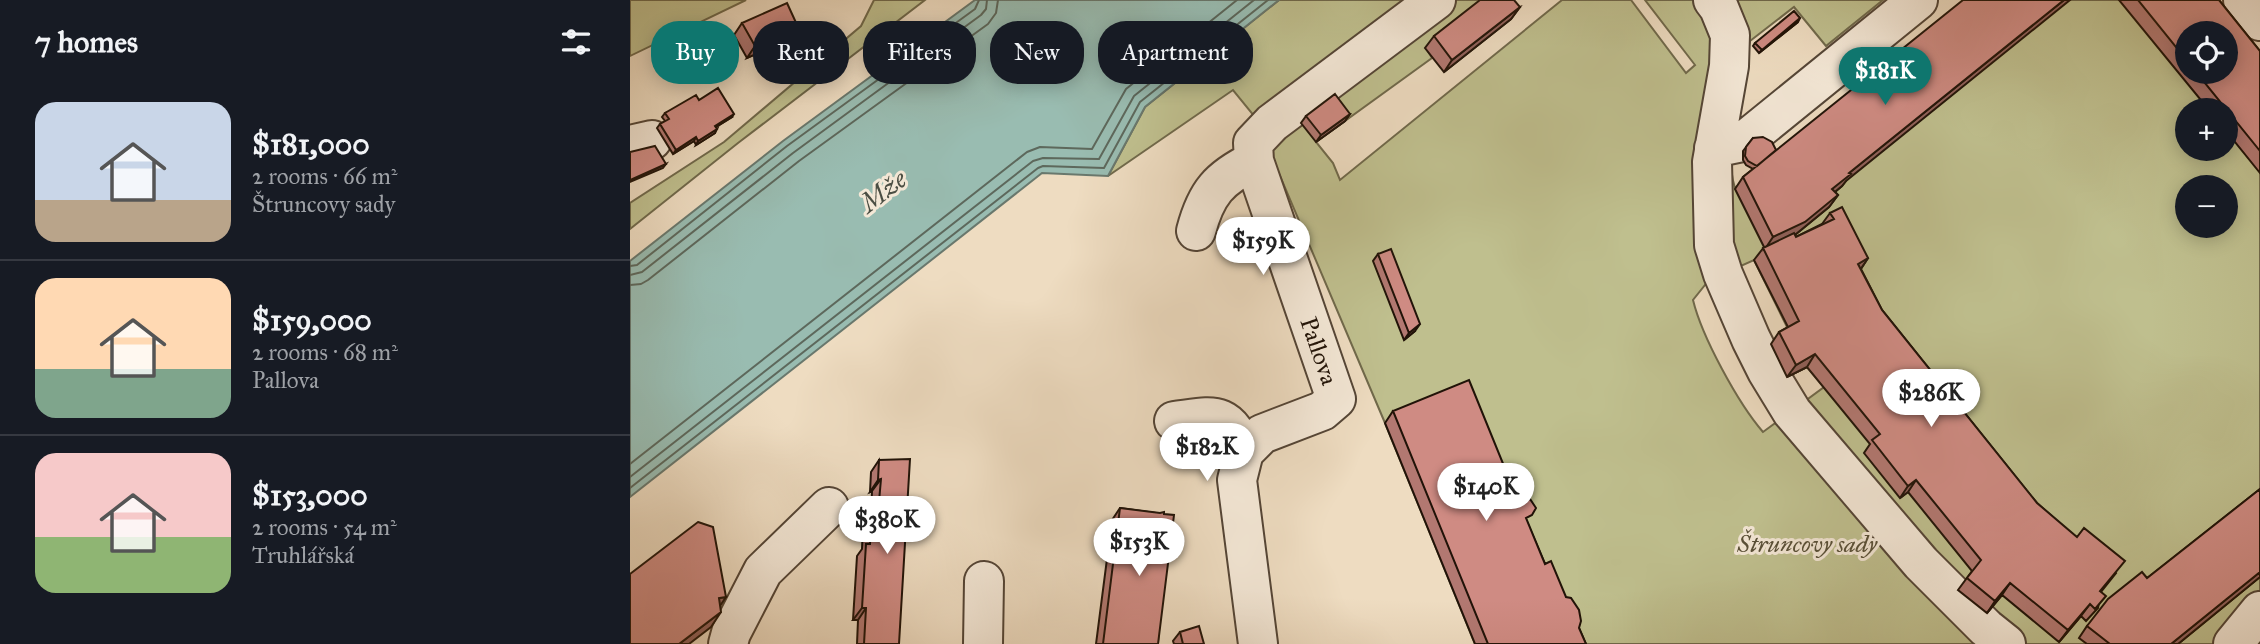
<!DOCTYPE html>
<html lang="en">
<head>
<meta charset="utf-8">
<style>
	:root { --surface:#171b24; --page:#242831; --text:#f1f3f6; --muted:#9ea1a6; --line:#363941; --accent:#0f766e }
	body { margin:0; font-family:"IM FELL Great Primer",serif; background:var(--page); color:var(--text); height:100vh; display:flex; flex-direction:column; font-size:26px; white-space:nowrap }
	* { box-sizing:border-box; margin:0 }
	p { font-size:23px; color:var(--muted) }
	.icon { flex:none; width:38px; height:38px; fill:none; stroke:currentColor; stroke-width:2; stroke-linecap:round; stroke-linejoin:round }
	.map { position:relative; flex:1; overflow:hidden }
	.details { display:flex; flex-direction:column; background:var(--surface); width:630px }
	.details>* { flex:none }
	.guide { position:absolute; left:21px; top:21px; width:665px; height:63px; display:flex; gap:14px }
	.controls { position:absolute; left:1545px; top:21px; display:grid; gap:14px }
	.controls a { display:grid; place-items:center; width:63px; height:63px; border-radius:50%; background:var(--surface); box-shadow:0 4px 18px #0003; font-size:35px }
	.price { position:absolute; translate:-50% -60px; padding:0 16px; border-radius:24px; background:#fff; color:#222; font-size:23px; line-height:46px; filter:drop-shadow(0 2px 4px #0008) }
	.price::after { content:''; position:absolute; left:50%; top:42px; width:21px; height:16px; margin-left:-10px; background:inherit; clip-path:polygon(0 0,100% 0,50% 100%) }
	.price.selected { background:var(--accent); color:#fff }
	ul { padding:0; list-style:none }
	li { display:flex; align-items:center; gap:21px; height:175px; padding:0 35px }
	li+li { border-top:2px solid var(--line) }
	li span { display:grid; place-items:center; flex:none; width:196px; height:140px; border-radius:21px; color:#555 }
	li>.icon { margin-inline-start:auto }
	span .icon { width:84px; height:84px; fill:#fffc; stroke-width:1 }
	li b { font-size:30px }
	h2 { display:flex; justify-content:space-between; align-items:center; height:84px; padding:0 35px; font-size:30px }
	.chip { padding:0 24px; border-radius:28px; background:var(--surface); box-shadow:0 4px 18px #0003; font-size:24px; line-height:63px }
	.chip.selected { background:var(--accent); color:#fff }
	main { display:flex; flex:1; min-height:0 }
	.map>svg:first-child { display:block }
	.green { fill:#bfbf8e; stroke:#70694b; stroke-width:2; fill-rule:evenodd }
	.water { fill:#99bcb1; stroke:#69786d; stroke-width:2 }
	.lines { fill:none; stroke-linecap:round; stroke-linejoin:round }
	.shore { stroke:#5d685c; stroke-width:2 }
	.minor-casing { stroke:#544536; stroke-width:42 }
	.minor { stroke:#f4e8d7; stroke-width:38 }
	.wall { fill:#b27871; stroke:#211308; stroke-width:2; fill-rule:evenodd }
	.shaded-wall { fill:#91615c; stroke:#211308; stroke-width:2 }
	.building { fill:#cf8b83; stroke:#211308; stroke-width:2 }
	.labels { text-anchor:middle; stroke-width:6; stroke-linejoin:round; paint-order:stroke }
	.street-label { font-size:24px; fill:#211308; stroke:#f4e8d7 }
	.park-label { font-size:24px; font-style:italic; fill:#584f37; stroke:#f4e8d7 }
	.water-label { font-size:26px; font-style:italic; fill:#4b4e43; stroke:#f4e8d7 }
</style>
</head>
<body>
<main>
<section class="details">
<h2>7 homes<svg class="icon" aria-label="filters" viewBox="0 0 24 24"><path d="M4 7h16M4 17h16"/><circle cx="9" cy="7" r="2"/><circle cx="15" cy="17" r="2"/></svg></h2>
<ul>
<li><span style="background:linear-gradient(#c9d6e8 70%,#b9a48a 0)"><svg class="icon" aria-label="home" viewBox="0 0 24 24"><path d="M3 11l9-7 9 7M6 9v11h12V9"/></svg></span><div><b>$181,000</b><p>2 rooms · 66 m²</p><p>Štruncovy sady</p></div></li>
<li><span style="background:linear-gradient(#ffd9b3 65%,#7fa58c 0)"><svg class="icon" aria-label="home" viewBox="0 0 24 24"><path d="M3 11l9-7 9 7M6 9v11h12V9"/></svg></span><div><b>$159,000</b><p>2 rooms · 68 m²</p><p>Pallova</p></div></li>
<li><span style="background:linear-gradient(#f6c9c9 60%,#8fb573 0)"><svg class="icon" aria-label="home" viewBox="0 0 24 24"><path d="M3 11l9-7 9 7M6 9v11h12V9"/></svg></span><div><b>$153,000</b><p>2 rooms · 54 m²</p><p>Truhlářská</p></div></li>
</ul>
</section>
<div class="map">
<svg width="1630" height="644" viewBox="0 0 1630 644">
	<rect width="100%" height="100%" fill="#eedcc1"/>
	<filter id="stains"><feTurbulence type="fractalNoise" baseFrequency=".00286" numOctaves="4"/><feColorMatrix values="0 0 0 0 .2 0 0 0 0 .09 0 0 0 0 .02 0 0 0 .5 -.17"/></filter>
	<radialGradient id="worn" r=".72"><stop offset=".6" stop-color="#630" stop-opacity="0"/><stop offset="1" stop-color="#630" stop-opacity=".3"/></radialGradient>
	<path class="green" d="M0,0H116L0,56Z
		M244,0H295L108,143L0,229V203L94,142L231,26Z
		M649,0H857L796,48L802,58L686,142L703,163L710,180L932,0H1001L1056,73L1065,65L1015,0H1253L1196,46L1164,7L1120,41C1111,87 1091,142 1105,188L1340,0H1571L1630,73V644H845L755,423L625,117L603,90L478,176L515,107ZM1558,33H1596V72H1558ZM1558,110H1596V149H1558ZM1558,187H1596V226H1558ZM1124,260L1160,333L1157,377L1177,367L1194,387L1133,432C1108,403 1072,337 1063,300L1079,280Z"/>
	<path class="water" d="M345,0H649L515,107L478,176L412,173L0,497V261L153,141Z"/>
	<g class="lines">
		<path class="shore" d="M0,266L7,265L157,146L345,9L349,0
			M0,275L12,272L163,153L351,15L356,9L357,0
			M0,285L11,284L18,280L169,161L358,24L366,13L368,0
			M0,464L397,152L410,147L462,149L496,89L607,0
			M0,477L403,161L413,158L469,159L504,96L624,0
			M0,488L408,168L413,166L474,168L510,102L638,0"/>
		<g class="minor-casing">
			<path id="minor" d="M1083,0L1089,8L1100,35L1099,66L1082,162L1084,245L1093,274L1121,339L1137,371L1162,412L1291,563L1356,628L1376,644
				M1613,0L1630,21
				M0,145L22,140
				M1084,148L1113,142L1288,0
				M566,231C576,193 589,178 624,161
				M544,421C584,416 598,409 614,452
				M98,644L101,633L133,571L199,507
				M353,644L354,581
				M628,644L607,480L614,452L632,434L692,411L706,399L624,161L623,143L642,123L806,0
				M1603,644L1630,611"/>
		</g>
		<use href="#minor" class="minor"/>
	</g>
	<path class="wall" d="M1489,0H1589L1630,51V173L1596,131V110H1579ZM1558,33L1596,72H1558Z
		M890,7L881,19L814,72L795,48L804,36Z
		M1168,22L1129,53L1123,46L1125,43Z
		M112,23L160,39L117,58L104,35Z
		M69,100L102,117L86,127L85,133L66,145L64,141L43,154L27,128L30,124L35,121L32,117L35,113Z
		M720,114L715,121L686,142L671,123L676,116Z
		M1123,138L1146,150L1216,181L1212,186L1205,192L1208,195L1199,207L1165,235L1166,237L1192,224L1200,213L1238,258L1231,269L1252,310L1407,503L1486,573L1471,592L1468,608L1456,621L1451,616L1429,642L1372,595L1357,613L1328,590L1342,571L1278,492L1270,498L1234,453L1240,444L1177,367L1157,377L1141,344L1149,332L1158,327L1124,260L1134,247L1105,189L1113,177L1123,169L1116,165L1113,160V151Z
		M748,254L785,331L774,340L743,261Z
		M763,411L889,503L915,564L949,628L956,644H845L755,423Z
		M249,460L269,644H227L228,620H223L227,556L232,549L233,525L241,514L242,491L240,492L241,472Z
		M1630,489V577L1548,644H1457L1449,638L1457,626Z
		M490,508L534,514L528,644H466L482,520Z
		M550,632L574,644H544L543,641Z"/>
	<path class="shaded-wall" d="M1434,0H1440L1216,181L1212,186L1194,201L1202,189L1219,173Z
		M890,7L881,19L814,72L822,60Z
		M1170,18L1168,22L1129,53L1132,50Z
		M168,27L160,39L117,58L125,46Z
		M104,114L102,117L83,129L85,126Z
		M720,114L715,121L686,142L691,135Z
		M87,129L85,133L66,145L68,141Z
		M66,137L64,141L43,154L46,150Z
		M36,164L33,168L0,182V180Z
		M1208,195L1199,207L1166,234L1135,249L1143,237Z
		M1238,258L1230,270L1228,264Z
		M790,324L785,331L774,340L779,333Z
		M1185,354L1177,367L1157,377L1166,365Z
		M251,479L242,491L240,492L248,480Z
		M1286,480L1278,492L1270,498L1278,486Z
		M1630,572V577L1548,644H1541Z
		M1380,583L1372,595L1357,613L1365,601Z
		M96,597L86,612L89,598Z
		M1460,604L1451,616L1429,642L1438,630Z
		M232,608H236L228,620H223Z
		M91,612L81,627L59,644H49Z"/>
	<path class="building" d="M850,0H884L890,7L822,60L804,36Z
		M1333,0H1434L1219,173L1221,174L1202,189L1208,195L1175,222L1143,237L1113,177Z
		M1508,0H1589L1630,51V151L1566,72H1596V33H1558V62Z
		M157,3L168,27L125,46L112,23Z
		M1164,11L1170,18L1132,50L1125,43Z
		M88,88L104,114L85,126L87,129L68,141L66,137L46,150L30,124L39,119L35,113L66,95L69,100Z
		M705,94L720,114L691,135L676,116Z
		M1133,137L1142,142L1146,150L1127,166L1118,161L1115,156L1116,147L1123,138Z
		M25,146L36,164L0,180V152Z
		M1212,207L1238,258L1228,264L1252,310L1407,503L1447,537L1454,528L1495,561L1470,591L1476,596L1465,609L1460,604L1438,630L1380,583L1365,601L1337,578L1351,560L1286,480L1278,486L1242,440L1250,434L1185,354L1166,365L1149,332L1169,321L1133,248L1164,233L1166,237L1204,219L1200,213Z
		M761,249L790,324L779,333L748,254Z
		M839,380L889,503L900,499L906,508L902,515L896,518L915,564L921,561L936,597L941,598L949,610L951,621L949,628L956,644H858L763,411Z
		M280,459L269,644H234L236,608H232L236,544H240L242,513H248L251,479L248,480L249,460Z
		M1630,489V572L1541,644H1480L1457,626L1478,599L1512,572L1517,578Z
		M490,508L530,513L534,512V514L544,515L528,644H473Z
		M68,522L83,527L96,597L89,598L91,612L49,644H0V574Z
		M569,626L574,644H553L550,632Z"/>
	<g class="labels">
		<g class="street-label">
			<text transform="translate(689 351) rotate(71)" y="8">Pallova</text>
		</g>
		<g class="park-label">
			<text x="1177" y="552">Štruncovy sady</text>
		</g>
		<g class="water-label">
			<text transform="translate(253 191) rotate(-37)" y="9">Mže</text>
		</g>
	</g>
	<rect width="100%" height="100%" filter="url(#stains)"/>
	<rect width="100%" height="100%" fill="url(#worn)"/>
</svg>
<div class="controls">
<a><svg class="icon" aria-label="locate" viewBox="0 0 24 24"><circle cx="12" cy="12" r="6"/><path d="M12 2v4M12 18v4M2 12h4M18 12h4"/></svg></a>
<a>+</a>
<a>−</a>
</div>
<b class="price selected" style="left:1255px;top:107px">$181K</b>
<b class="price" style="left:633px;top:277px">$159K</b>
<b class="price" style="left:1301px;top:429px">$286K</b>
<b class="price" style="left:577px;top:483px">$182K</b>
<b class="price" style="left:856px;top:523px">$140K</b>
<b class="price" style="left:257px;top:556px">$380K</b>
<b class="price" style="left:509px;top:578px">$153K</b>
<div class="guide">
<a class="chip selected">Buy</a>
<a class="chip">Rent</a>
<a class="chip">Filters</a>
<a class="chip">New</a>
<a class="chip">Apartment</a>
</div>
</div>
</main>
</body>
</html>
